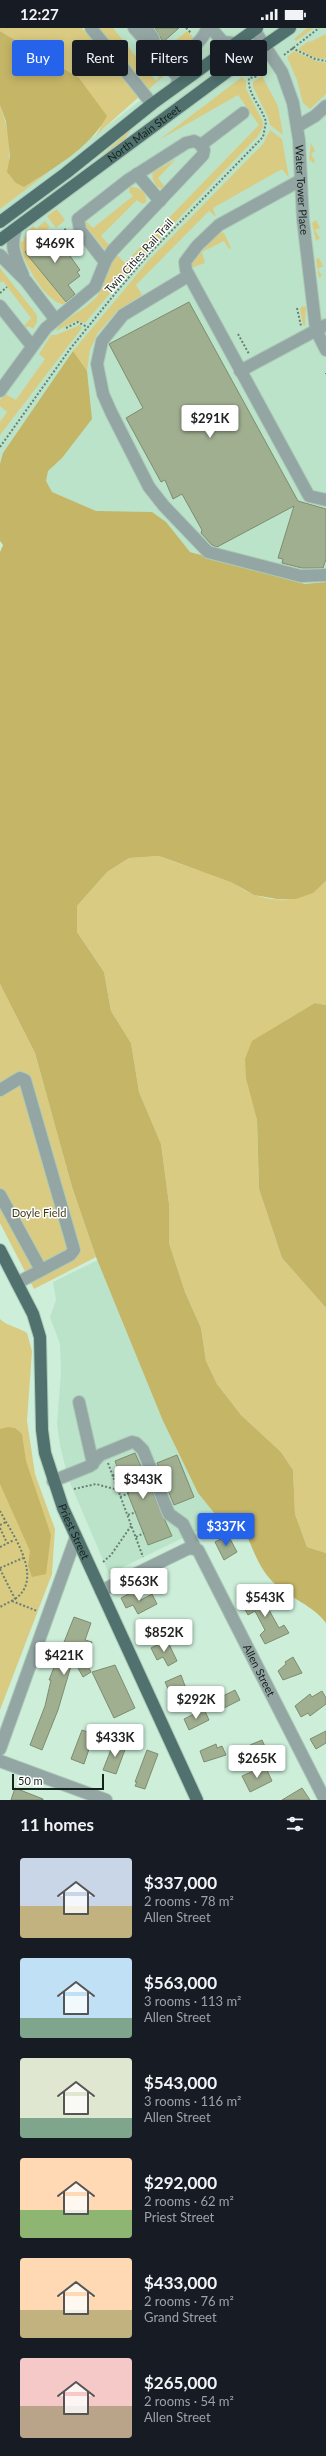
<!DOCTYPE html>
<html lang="en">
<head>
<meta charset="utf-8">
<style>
	:root { --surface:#171b24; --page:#20242c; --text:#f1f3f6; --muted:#9ea1a6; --accent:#2563eb }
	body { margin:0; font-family:Lato,sans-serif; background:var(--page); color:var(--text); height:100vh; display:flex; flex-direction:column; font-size:15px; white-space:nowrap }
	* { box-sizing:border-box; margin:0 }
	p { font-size:13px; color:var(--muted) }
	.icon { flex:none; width:22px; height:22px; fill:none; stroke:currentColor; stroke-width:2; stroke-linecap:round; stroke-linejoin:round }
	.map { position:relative; height:1772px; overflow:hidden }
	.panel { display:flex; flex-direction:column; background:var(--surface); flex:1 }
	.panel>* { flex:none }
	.banner { position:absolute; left:12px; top:12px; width:302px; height:36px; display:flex; gap:8px }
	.scale { position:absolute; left:12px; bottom:10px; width:92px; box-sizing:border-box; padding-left:4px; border:2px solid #15221b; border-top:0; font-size:11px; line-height:14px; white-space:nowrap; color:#15221b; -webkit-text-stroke:3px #fff; paint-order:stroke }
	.price { position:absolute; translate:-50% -34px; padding:0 9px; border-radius:4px; background:#fff; color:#222; font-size:13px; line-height:26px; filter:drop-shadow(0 1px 2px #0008) }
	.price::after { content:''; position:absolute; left:50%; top:24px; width:12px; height:9px; margin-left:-6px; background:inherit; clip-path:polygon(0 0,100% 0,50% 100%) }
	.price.selected { background:var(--accent); color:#fff }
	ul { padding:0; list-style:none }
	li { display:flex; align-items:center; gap:12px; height:100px; padding:0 20px }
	li span { display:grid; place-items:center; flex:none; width:112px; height:80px; border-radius:4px; color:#555 }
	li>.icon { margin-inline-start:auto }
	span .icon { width:48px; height:48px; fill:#fffc; stroke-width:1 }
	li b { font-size:17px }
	h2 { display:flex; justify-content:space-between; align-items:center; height:48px; padding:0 20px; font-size:17px }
	.pill { padding:0 14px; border-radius:4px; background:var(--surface); box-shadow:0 2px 10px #0003; font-size:14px; line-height:36px }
	.pill.selected { background:var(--accent); color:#fff }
	.status { display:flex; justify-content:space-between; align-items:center; height:28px; padding:0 20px; background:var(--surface); direction:ltr }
	.status svg { height:11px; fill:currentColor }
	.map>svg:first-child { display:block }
	.built { fill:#bbe3ca }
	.green { fill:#dacb82 }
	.forest { fill:#c4b567 }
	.building { fill:#a1af91; stroke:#7e8c6f }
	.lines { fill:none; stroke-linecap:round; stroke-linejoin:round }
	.minor-casing { stroke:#accab8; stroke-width:14 }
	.major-casing { stroke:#accab8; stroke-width:14 }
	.path { stroke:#697f72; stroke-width:2; stroke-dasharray:2 2; stroke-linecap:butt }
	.minor { stroke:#94a6a4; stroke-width:12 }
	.major { stroke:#50716e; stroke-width:12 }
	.labels { text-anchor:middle; stroke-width:3; stroke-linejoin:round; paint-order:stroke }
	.street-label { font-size:11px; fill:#15221b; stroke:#fff }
	.park-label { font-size:11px; fill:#423b19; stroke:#fff }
</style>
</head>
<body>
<div class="status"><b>12:27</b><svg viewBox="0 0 49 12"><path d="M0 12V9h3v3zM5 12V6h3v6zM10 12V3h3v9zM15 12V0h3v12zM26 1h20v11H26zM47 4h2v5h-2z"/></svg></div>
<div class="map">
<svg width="326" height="1772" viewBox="0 0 326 1772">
	<rect width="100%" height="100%" fill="#cdefda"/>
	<path class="built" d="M94,0H326V554L305,556L190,524L0,442V36L81,118L150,65Z
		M98,1232L163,1393L198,1465L224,1497L204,1512L199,1502L109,1546L68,1450L60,1417L57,1396L61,1343L60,1316L50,1289L56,1272L53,1254Z"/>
	<path class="green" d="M0,0H82L140,68L95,108L101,99L44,29L0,3Z
		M98,0H113L156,53L163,43L166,46L148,62Z
		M307,0H314L296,13L294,11Z
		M187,3L194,10L175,23L170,17Z
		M326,6V31L315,30L298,21L309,13L310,14Z
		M294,23L316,33L326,35V66L310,81L303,75L297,52L287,29Z
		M262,48L278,78L283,107L270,97L268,89L253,59V54Z
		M242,49L246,53V61L263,94V99L258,108L135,236L85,295L76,293L56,303C60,293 88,280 97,268C106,256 108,236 117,227L125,235L259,97L238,67L159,112Z
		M0,77C8,99 11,121 8,144L24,159L50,143L0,181Z
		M133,99L124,112L101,128Z
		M270,102L282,111L289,150L282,141L213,180L216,189L209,183L136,257L142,267L117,283L97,306L90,322L87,343L73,323L149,232L263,116Z
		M311,115L315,123L311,126L315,133L313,135L309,131Z
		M176,131L158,150L164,158L162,161C155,159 151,151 153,144Z
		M130,159C139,158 148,165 146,174L142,176L137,172L101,208L110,218L105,222L84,196L85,192L93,200L133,168L129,164Z
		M57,181L65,192L56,200L47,188Z
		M316,192L320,200L315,202L320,210L316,213L312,195Z
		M45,193L50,199L42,206L44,208L25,224L66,275L64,276C47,277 19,229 20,213L23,214L27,204L33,198L36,201Z
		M220,204L224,205L231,220L229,221L224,213L202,224L205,235L191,240L190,236Z
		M319,230L323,238L318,241L322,248L319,250L316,231Z
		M0,240L37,287V294L33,301L29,298L26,300L24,298L31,290L3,253L0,255Z
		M302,278L306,279L305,298L303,297L300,281Z
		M80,297L82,300L0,407V394L7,384L0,378V372L5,366L16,372L45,331L39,326L51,307H56Z
		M159,828C181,837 203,843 225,851C236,855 245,864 255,867C283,876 305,872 326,853V977L315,975L245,1032L257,1092L259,1161L282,1230L326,1280V1525L307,1519L295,1486L293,1442L281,1424L241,1387L217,1356L206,1333L201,1300L185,1264L169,1215V1176L161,1116L139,1064L131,1015L111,983L104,944L77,904V878L107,844L129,830Z
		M0,956L35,1025L72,1159L96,1229L34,1261L0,1195Z
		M0,1291C9,1299 18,1299 27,1305L32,1323L27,1393L35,1446L55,1501L52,1546L0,1682Z"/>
	<path class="forest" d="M0,3L79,50L107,88C90,120 54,140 24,159L16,155L7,144L10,128L6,93L0,77Z
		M73,323L87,343L92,391L62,430L48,443L46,453L52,464L96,483L152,484L166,494L190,524L305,556L326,554V853L313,865L296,871H277L254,867L231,854L159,828L129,830L107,844L77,878V904L104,944L111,983L131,1015L139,1064L161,1116L169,1176V1215L185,1264L201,1300L206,1333L217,1356L241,1387L281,1424L293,1442L295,1486L307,1519L326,1525V1595C314,1578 290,1570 275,1556C254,1537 251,1509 236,1487L215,1486L198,1465L163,1393L96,1229L72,1159L35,1025L0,956V524L3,517L0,513V436L3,425Z
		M315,975L326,977V1280L282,1230L259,1161L257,1092L246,1050L245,1031L252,1013Z
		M8,1399L15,1400L22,1406L26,1433L51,1507L46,1546L32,1549L28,1538L30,1523L0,1456V1401Z"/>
	<path class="building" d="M155,0H179L163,14Z
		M48,205L53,209L55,207L80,242L77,244L80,248L68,257L75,266L66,274L25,224Z
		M189,274L298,473L326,481V531L323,540H302L282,535L283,531L278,530L294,478L217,519L212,517L201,505L202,502L182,466L173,471L165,452L161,454L126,390L143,380L109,316Z
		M135,1425L172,1508L148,1517L115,1433Z
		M177,1427L194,1469L174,1477L157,1435Z
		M228,1507L237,1524L224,1532L215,1514Z
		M134,1563L139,1573L152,1566L157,1576L138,1586L133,1577L126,1580L121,1570Z
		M263,1564L272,1580L269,1582L279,1600L284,1597L289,1605L265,1616L260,1607L265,1602L255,1583L248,1587L242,1576Z
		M74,1589L91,1595L85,1612L92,1614L86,1634L91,1644L83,1649L73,1631L58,1682L42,1722L30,1717L45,1678L51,1652H49Z
		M167,1612L177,1633L168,1638L163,1629L157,1632L151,1620Z
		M293,1629L302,1645L283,1652L278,1643L286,1636L285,1634Z
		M115,1637L135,1680L114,1690L92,1644Z
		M181,1647L185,1658L170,1665L165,1654Z
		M235,1662L240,1672L218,1683L213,1673Z
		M322,1663L326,1670V1676L310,1688L308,1685L301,1689L295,1678L310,1666L312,1669Z
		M204,1681L209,1692L189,1702L184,1691Z
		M82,1702L94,1706L84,1736L71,1731Z
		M326,1703V1715L316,1721L310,1711Z
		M262,1712L267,1723L256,1729L250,1717Z
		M114,1714L126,1719L116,1746L103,1742Z
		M216,1716L217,1720L222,1718L226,1727L204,1734L200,1723Z
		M147,1722L158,1726L145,1761L135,1758L137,1754H135Z
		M265,1738L272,1753L250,1764L242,1748Z
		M15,1760L43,1771V1772H11Z
		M302,1760L310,1772H282Z"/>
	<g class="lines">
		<g class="minor-casing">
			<g id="minor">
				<path d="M91,0L152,76"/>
				<path d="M134,0L177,48L178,53L176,58"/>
				<path d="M146,0L153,10L156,22"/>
				<path d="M211,0L223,14L234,15"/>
				<path id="s1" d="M253,0L282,44L293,75L299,112L303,192L316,302L326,322"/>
				<path d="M161,29C175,38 204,14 207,0"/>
				<path d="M298,98L315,88L326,78"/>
				<path d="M201,117L243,85"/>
				<path d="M137,146L160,173"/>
				<path d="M301,152L219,197L197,218L185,234L186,242L309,468L326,472"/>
				<path d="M16,201C9,218 16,231 23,247"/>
				<path d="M0,227L26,253L55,291"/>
				<path d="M188,248L123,287L102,313L97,336L103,366L111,384L149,459L164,478L208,524L301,548L326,547"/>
				<path d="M0,278L32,318"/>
				<path d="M240,343L326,297"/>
				<path d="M0,363L46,300L95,259L106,232L113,222L203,127L204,122L200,116L194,113L186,115L128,152L78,191L80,202L105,234"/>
				<path d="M0,1062L20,1050L25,1052L74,1222L70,1227L17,1255"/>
				<path d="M0,1167L41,1242"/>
				<path d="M79,1374L93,1436"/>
				<path d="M53,1453L90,1438L100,1427L132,1414L136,1415L143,1422L169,1486L183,1496L195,1520"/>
				<path id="s2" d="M101,1563L189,1520L198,1522L325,1772"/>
				<path d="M0,1721L76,1509"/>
				<path d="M0,1733L106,1772"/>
			</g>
		</g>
		<g class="major-casing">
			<g id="major">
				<path d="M0,194L66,145L152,76L257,0"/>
				<path id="s3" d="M0,212L235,38L290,0"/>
				<path id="s4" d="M0,1222L33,1286L40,1309L42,1402L45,1425L63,1480L197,1772"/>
			</g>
		</g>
		<path class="path" d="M186,0L191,5
			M292,20L315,31L326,33
			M284,27L319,0
			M58,207L67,200
			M67,217L74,212
			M0,265L7,259
			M297,280L301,298
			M66,300L78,294L87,299
			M238,306L249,326
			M326,345V346
			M0,419L70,321L118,262L149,226L263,109L266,94C262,79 247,66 249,50L255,49L266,41
			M108,1435L143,1529
			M113,1448L119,1445
			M74,1461L96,1456L118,1462
			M120,1469L129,1465
			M0,1483C12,1506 45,1550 15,1571
			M128,1487L136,1484
			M0,1497L6,1494
			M0,1500L7,1515
			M136,1509L144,1505
			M0,1519L14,1512
			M103,1534L111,1527L131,1498
			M0,1540L23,1530
			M0,1541L15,1571L0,1579
			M12,1573L37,1583"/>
		<use href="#minor" class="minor"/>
		<use href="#major" class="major"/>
	</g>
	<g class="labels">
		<g class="street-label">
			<text dy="4" stroke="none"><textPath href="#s3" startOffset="179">North Main Street</textPath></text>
			<text dy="4" stroke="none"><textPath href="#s1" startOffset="173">Water Tower Place</textPath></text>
			<text transform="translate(139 228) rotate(-48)" y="4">Twin Cities Rail Trail</text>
			<text dy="4" stroke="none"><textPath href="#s4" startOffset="296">Priest Street</textPath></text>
			<text dy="4" stroke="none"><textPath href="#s2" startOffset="242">Allen Street</textPath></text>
		</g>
		<g class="park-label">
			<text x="39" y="1189">Doyle Field</text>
		</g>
	</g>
</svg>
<div class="scale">50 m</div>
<b class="price" style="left:55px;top:236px">$469K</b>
<b class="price" style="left:210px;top:411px">$291K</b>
<b class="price" style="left:143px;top:1472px">$343K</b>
<b class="price selected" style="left:226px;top:1519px">$337K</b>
<b class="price" style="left:139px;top:1574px">$563K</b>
<b class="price" style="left:265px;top:1590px">$543K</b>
<b class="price" style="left:164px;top:1625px">$852K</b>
<b class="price" style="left:64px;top:1648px">$421K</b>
<b class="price" style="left:196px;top:1692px">$292K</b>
<b class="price" style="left:115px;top:1730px">$433K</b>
<b class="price" style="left:257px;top:1751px">$265K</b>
<div class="banner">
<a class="pill selected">Buy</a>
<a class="pill">Rent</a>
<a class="pill">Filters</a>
<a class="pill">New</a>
</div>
</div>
<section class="panel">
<h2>11 homes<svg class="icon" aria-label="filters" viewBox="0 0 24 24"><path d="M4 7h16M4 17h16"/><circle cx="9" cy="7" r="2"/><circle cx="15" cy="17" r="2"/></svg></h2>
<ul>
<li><span style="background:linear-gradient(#c9d6e8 60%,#c2b280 0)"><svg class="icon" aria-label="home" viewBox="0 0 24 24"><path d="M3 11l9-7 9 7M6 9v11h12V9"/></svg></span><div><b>$337,000</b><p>2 rooms · 78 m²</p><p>Allen Street</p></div></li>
<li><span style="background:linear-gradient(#bfe0f5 75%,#7fa58c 0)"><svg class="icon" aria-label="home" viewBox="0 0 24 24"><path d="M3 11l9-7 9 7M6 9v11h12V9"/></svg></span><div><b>$563,000</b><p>3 rooms · 113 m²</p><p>Allen Street</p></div></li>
<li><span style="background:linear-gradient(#dfe7d0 75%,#7fa58c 0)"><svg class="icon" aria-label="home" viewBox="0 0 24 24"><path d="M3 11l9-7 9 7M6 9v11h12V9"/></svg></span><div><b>$543,000</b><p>3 rooms · 116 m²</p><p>Allen Street</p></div></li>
<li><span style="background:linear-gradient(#ffd9b3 65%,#8fb573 0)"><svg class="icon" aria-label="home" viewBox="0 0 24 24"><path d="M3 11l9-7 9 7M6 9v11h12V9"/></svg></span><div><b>$292,000</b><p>2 rooms · 62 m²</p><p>Priest Street</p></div></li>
<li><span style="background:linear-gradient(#ffd9b3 65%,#c2b280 0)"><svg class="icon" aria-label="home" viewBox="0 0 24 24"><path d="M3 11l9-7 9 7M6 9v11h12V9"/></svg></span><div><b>$433,000</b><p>2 rooms · 76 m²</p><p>Grand Street</p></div></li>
<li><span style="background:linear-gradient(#f6c9c9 60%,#b9a48a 0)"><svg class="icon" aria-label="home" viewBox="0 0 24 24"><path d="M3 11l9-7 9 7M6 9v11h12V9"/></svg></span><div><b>$265,000</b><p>2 rooms · 54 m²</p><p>Allen Street</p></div></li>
</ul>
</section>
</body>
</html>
